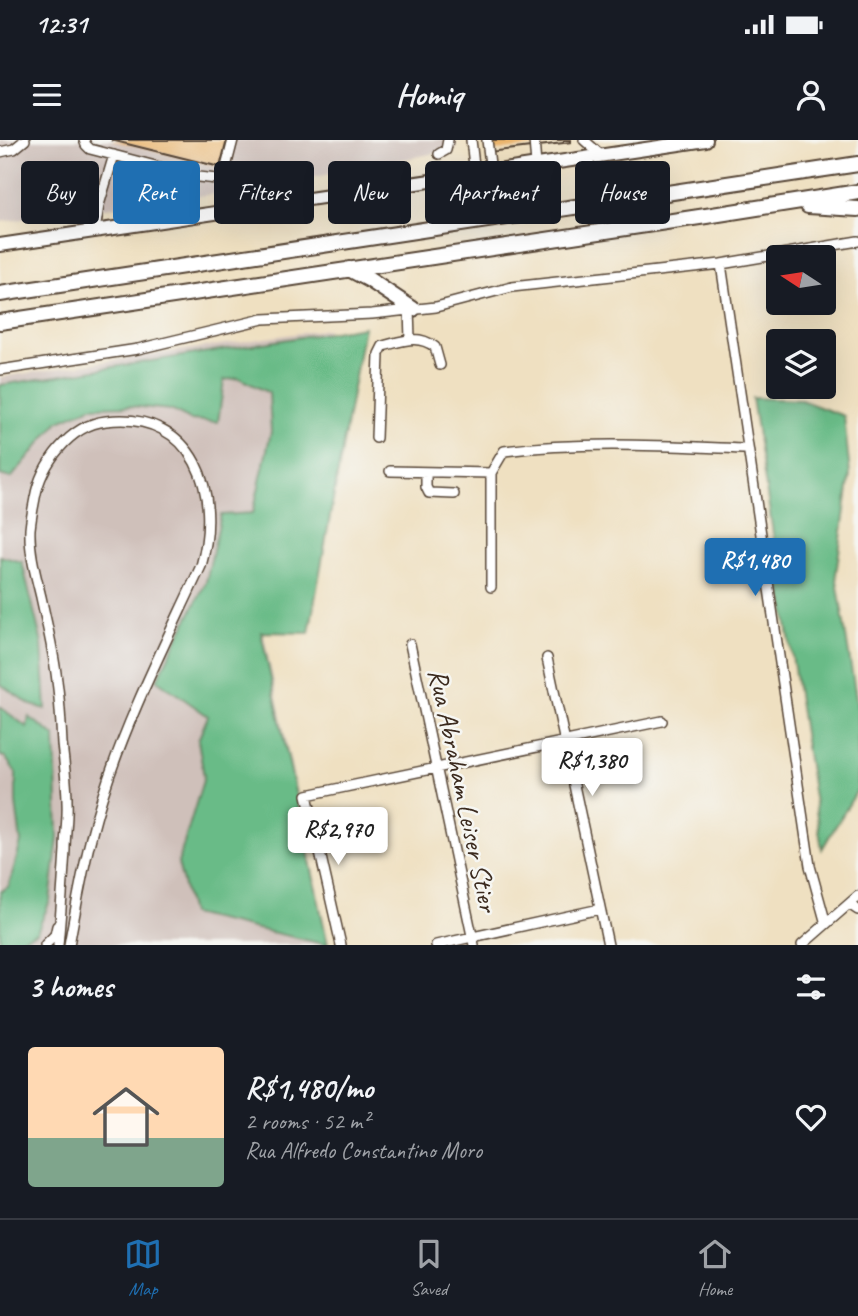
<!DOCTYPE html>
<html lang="en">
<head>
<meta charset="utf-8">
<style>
	:root { --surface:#171b24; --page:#242831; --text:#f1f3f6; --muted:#9ea1a6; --line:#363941; --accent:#1f6fb2 }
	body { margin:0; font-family:Caveat,sans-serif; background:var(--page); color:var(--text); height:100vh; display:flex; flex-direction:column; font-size:26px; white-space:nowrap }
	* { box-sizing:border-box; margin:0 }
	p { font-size:23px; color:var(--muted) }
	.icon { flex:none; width:38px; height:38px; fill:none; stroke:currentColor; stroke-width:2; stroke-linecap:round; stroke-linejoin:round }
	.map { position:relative; height:805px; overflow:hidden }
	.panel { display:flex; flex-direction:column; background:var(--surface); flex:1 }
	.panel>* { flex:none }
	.hud { position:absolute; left:21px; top:21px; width:817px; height:63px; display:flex; gap:14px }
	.needle { width:46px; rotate:282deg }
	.buttons { position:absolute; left:766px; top:105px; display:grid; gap:14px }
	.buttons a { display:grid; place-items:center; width:70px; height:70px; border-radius:7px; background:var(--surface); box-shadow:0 7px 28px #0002; font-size:35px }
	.price { position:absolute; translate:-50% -60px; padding:0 16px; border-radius:7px; background:#fff; color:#222; font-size:23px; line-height:46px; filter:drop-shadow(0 2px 4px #0008) }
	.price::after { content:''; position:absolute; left:50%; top:42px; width:21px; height:16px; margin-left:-10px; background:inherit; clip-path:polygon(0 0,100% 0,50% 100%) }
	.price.active { background:var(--accent); color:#fff }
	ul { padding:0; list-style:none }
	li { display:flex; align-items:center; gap:21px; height:175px; padding:0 28px }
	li+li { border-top:2px solid var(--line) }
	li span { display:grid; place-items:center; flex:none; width:196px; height:140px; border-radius:7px; color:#555 }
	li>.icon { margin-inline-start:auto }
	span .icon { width:84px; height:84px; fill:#fffc; stroke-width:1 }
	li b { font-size:30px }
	h2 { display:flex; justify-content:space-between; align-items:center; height:84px; padding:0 28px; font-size:30px }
	.pill { padding:0 24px; border-radius:7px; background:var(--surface); box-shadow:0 7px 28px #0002; font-size:24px; line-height:63px }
	.pill.active { background:var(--accent); color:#fff }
	.status { display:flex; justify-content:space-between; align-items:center; height:49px; padding:0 35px; background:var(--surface); direction:ltr }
	.status svg { height:19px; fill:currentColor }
	header { display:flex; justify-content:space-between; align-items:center; height:91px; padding:0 28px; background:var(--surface); font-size:32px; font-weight:600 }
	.menu { display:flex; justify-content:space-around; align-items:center; height:98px; border-top:2px solid var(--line); background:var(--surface); font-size:19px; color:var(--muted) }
	.menu a { display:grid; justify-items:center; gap:4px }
	.menu .active { color:var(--accent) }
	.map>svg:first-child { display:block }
	.industrial { fill:#cfc0ba }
	.forest { fill:#69bb87; stroke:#527252; stroke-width:2 }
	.building { fill:#eab46c }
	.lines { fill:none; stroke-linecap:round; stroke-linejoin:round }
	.minor-casing { stroke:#564536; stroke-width:12 }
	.major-casing { stroke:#564536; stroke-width:16 }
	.highway-casing { stroke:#564536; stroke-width:18 }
	.minor { stroke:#fff; stroke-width:9 }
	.major { stroke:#fff; stroke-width:12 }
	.highway { stroke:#fff; stroke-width:14 }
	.labels { text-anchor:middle; stroke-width:5; stroke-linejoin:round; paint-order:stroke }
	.street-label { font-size:28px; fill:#3b2a1e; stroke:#f6f6f2 }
</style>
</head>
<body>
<div class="status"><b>12:31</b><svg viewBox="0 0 49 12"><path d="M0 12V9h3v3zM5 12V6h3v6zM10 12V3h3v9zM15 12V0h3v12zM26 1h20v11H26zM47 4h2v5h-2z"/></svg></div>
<header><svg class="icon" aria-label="menu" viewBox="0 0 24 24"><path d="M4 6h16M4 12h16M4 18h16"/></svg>Homiq<svg class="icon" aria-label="person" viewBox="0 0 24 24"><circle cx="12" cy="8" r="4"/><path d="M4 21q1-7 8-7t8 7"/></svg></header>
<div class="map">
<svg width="858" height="805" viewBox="0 0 858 805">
	<rect width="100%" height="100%" fill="#f6f6f2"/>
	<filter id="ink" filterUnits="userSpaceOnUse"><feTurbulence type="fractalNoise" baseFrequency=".0143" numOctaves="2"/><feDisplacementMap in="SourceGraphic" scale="14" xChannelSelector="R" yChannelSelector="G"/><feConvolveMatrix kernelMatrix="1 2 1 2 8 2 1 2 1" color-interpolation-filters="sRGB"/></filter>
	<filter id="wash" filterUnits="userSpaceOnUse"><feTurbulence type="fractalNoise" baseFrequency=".00686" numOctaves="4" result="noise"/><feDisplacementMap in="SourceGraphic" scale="28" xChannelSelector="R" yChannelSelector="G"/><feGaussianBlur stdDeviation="1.57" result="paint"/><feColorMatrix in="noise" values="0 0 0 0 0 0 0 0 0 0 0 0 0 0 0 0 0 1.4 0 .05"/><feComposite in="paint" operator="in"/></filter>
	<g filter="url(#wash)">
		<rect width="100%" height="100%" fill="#efe0c1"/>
		<path class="industrial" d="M0,0H456V9L260,48L0,82Z
			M327,189L264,496L329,805H0V237Z"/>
		<path class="forest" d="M364,187L309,493L261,492L328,805L191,774L178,723L204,637L198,600L208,576L157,540L206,442L221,375L253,373L271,292L269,253L239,238L224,240L218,282L190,280L171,270L130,266L91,267L59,281L11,338L0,335V245Z
			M752,258L801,260L844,276L850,334L836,434L858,570V649L822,709Z
			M0,416L22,422L42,504L46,569L31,565L0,544Z
			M0,567L27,587L29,577L55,596L58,698L50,761L37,792L8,805H0V752L9,746L21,702L16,663V633L5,617L0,616Z"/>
		<g id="blocks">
			<path class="building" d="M111,0H227L220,27Z
				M487,0H571V2L489,12Z"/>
		</g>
	</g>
	<g filter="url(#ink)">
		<use href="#blocks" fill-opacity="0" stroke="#564536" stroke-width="2"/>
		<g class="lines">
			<g class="minor-casing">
				<path id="minor" d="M84,0L86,5L90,9L198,37L217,39L224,35L233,0
					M471,0L475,34
					M487,0L491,32
					M534,0L536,25
					M584,0L602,16
					M0,12L14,9L25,0
					M439,14L446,10L448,0
					M95,91L99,65L114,15
					M721,124L810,726L826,784
					M409,169L410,199
					M0,230L138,209L263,179L372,174L436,167L512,147L721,124L858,101
					M376,298L379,214L383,206C403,201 418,194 435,207L440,225
					M390,331L491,333
					M426,332V347L429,353L454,354
					M491,447V333L504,311C585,301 667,306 748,309
					M410,504L474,805
					M547,518L608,805
					M849,764L858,770
					M45,805L55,795L57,786
					M58,805C61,773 63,742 65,710C65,694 68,678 67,662C67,643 64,623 62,604C61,583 60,561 57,541C54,513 47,485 41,457C36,436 29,412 30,389C31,379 33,368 35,358C41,324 70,285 106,281C195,270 222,354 201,426C166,502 127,578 102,658C87,706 78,756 69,805
					M341,805L307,655L662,581
					M436,805L600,769
					M802,805L858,756"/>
			</g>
			<g class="major-casing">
				<path id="major" d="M0,105L706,0"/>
			</g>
			<g class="highway-casing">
				<path id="highway" d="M808,66L858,69
					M349,129L368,139L413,169
					M0,154L858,24
					M0,182L706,76L858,52"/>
			</g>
			<use href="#minor" class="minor"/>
			<use href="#major" class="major"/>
			<use href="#highway" class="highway"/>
		</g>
	</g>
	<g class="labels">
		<g class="street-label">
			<text transform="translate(464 650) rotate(78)" y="10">Rua Abraham Leiser Stier</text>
		</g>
	</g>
</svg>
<div class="buttons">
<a><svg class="needle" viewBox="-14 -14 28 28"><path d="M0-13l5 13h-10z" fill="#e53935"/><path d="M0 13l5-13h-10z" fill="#9ea1a6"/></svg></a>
<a><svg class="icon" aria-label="layers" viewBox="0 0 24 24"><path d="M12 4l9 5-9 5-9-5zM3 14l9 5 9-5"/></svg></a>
</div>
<b class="price active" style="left:755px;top:458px">R$1,480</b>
<b class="price" style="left:592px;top:658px">R$1,380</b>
<b class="price" style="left:338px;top:727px">R$2,970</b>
<div class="hud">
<a class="pill">Buy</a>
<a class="pill active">Rent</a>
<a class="pill">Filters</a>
<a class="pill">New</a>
<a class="pill">Apartment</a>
<a class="pill">House</a>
</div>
</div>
<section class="panel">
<h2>3 homes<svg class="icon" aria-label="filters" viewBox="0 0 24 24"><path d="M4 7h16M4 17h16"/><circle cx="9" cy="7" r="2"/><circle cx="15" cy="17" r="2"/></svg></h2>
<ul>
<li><span style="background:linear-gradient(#ffd9b3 65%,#7fa58c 0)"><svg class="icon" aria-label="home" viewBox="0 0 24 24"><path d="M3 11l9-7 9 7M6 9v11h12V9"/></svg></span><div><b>R$1,480/mo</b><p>2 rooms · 52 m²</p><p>Rua Alfredo Constantino Moro</p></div><svg class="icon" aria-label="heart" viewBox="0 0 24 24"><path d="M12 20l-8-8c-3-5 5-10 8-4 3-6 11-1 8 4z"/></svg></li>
</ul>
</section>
<nav class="menu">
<a class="active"><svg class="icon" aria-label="map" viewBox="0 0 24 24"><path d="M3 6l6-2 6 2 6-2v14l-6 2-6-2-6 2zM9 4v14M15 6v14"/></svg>Map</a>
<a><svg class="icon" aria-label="saved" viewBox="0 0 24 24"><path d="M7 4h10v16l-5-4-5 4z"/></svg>Saved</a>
<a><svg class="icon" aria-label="home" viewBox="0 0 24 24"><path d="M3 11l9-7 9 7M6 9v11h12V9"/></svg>Home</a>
</nav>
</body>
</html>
